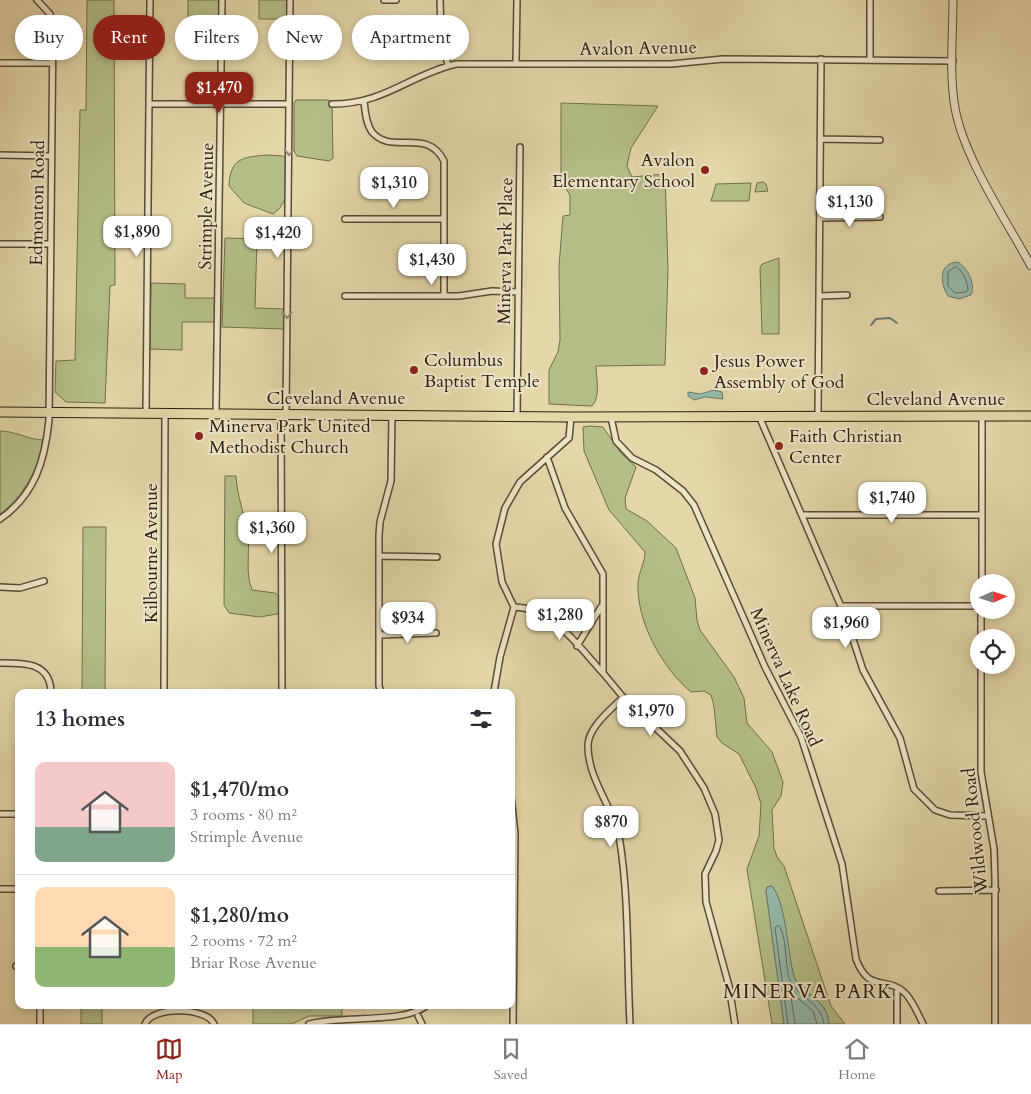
<!DOCTYPE html>
<html lang="en">
<head>
<meta charset="utf-8">
<style>
	:root { --surface:#fff; --page:#f2f2f3; --text:#2b2b33; --muted:#7c7c81; --line:#e1e1e2; --accent:#8f2418 }
	body { margin:0; font-family:Cardo,serif; background:var(--page); color:var(--text); height:100vh; display:flex; flex-direction:column; font-size:19px; white-space:nowrap }
	* { box-sizing:border-box; margin:0 }
	p { font-size:16px; color:var(--muted) }
	.icon { flex:none; width:28px; height:28px; fill:none; stroke:currentColor; stroke-width:2; stroke-linecap:round; stroke-linejoin:round }
	.map { position:relative; flex:1; overflow:hidden }
	.sheet { position:absolute; left:15px; top:689px; width:500px; height:320px; display:flex; flex-direction:column; background:var(--surface); border-radius:10px; box-shadow:0 2px 8px #0003 }
	.sheet>* { flex:none }
	.banner { position:absolute; left:15px; top:15px; width:500px; height:45px; display:flex; gap:10px }
	.needle { width:32px; rotate:87deg }
	.fabs { position:absolute; left:970px; top:574px; display:grid; gap:10px }
	.fabs a { display:grid; place-items:center; width:45px; height:45px; border-radius:50%; background:var(--surface); box-shadow:0 2px 8px #0003; font-size:25px }
	.price { position:absolute; translate:-50% -42px; padding:0 11px; border-radius:10px; background:#fff; color:#222; font-size:16px; line-height:32px; filter:drop-shadow(0 1px 2px #0008) }
	.price::after { content:''; position:absolute; left:50%; top:30px; width:15px; height:11px; margin-left:-8px; background:inherit; clip-path:polygon(0 0,100% 0,50% 100%) }
	.price.current { background:var(--accent); color:#fff }
	ul { padding:0; list-style:none }
	li { display:flex; align-items:center; gap:15px; height:125px; padding:0 20px }
	li+li { border-top:1px solid var(--line) }
	li span { display:grid; place-items:center; flex:none; width:140px; height:100px; border-radius:10px; color:#555 }
	li>.icon { margin-inline-start:auto }
	span .icon { width:60px; height:60px; fill:#fffc; stroke-width:1 }
	li b { font-size:21px }
	h2 { display:flex; justify-content:space-between; align-items:center; height:60px; padding:0 20px; font-size:21px }
	.pill { padding:0 18px; border-radius:22px; background:var(--surface); box-shadow:0 2px 8px #0003; font-size:18px; line-height:45px }
	.pill.current { background:var(--accent); color:#fff }
	.dock { display:flex; justify-content:space-around; align-items:center; height:70px; border-top:1px solid var(--line); background:var(--surface); font-size:14px; color:var(--muted) }
	.dock a { display:grid; justify-items:center; gap:2px }
	.dock .current { color:var(--accent) }
	.map>svg:first-child { display:block }
	.green { fill:#b4be88; stroke:#706e4c }
	.water { fill:#95b9ab; stroke:#6b7b6d }
	.lines { fill:none; stroke-linecap:round; stroke-linejoin:round }
	.shore { stroke:#616b5e; stroke-width:1 }
	.stream { stroke:#6b7b6d; stroke-width:2 }
	.minor-casing { stroke:#5a4b37; stroke-width:8 }
	.tertiary-casing { stroke:#5a4b37; stroke-width:9 }
	.primary-casing { stroke:#2d1d11; stroke-width:11 }
	.minor { stroke:#ede4c7; stroke-width:5 }
	.tertiary { stroke:#ede4c7; stroke-width:7 }
	.primary { stroke:#e3d6a9; stroke-width:9 }
	.oneway { stroke:#978a75 }
	.poi-dot { fill:#8f2418; stroke:#ede4c7; stroke-width:2 }
	.labels { text-anchor:middle; stroke-width:4; stroke-linejoin:round; paint-order:stroke }
	.street-label { font-size:18px; fill:#2d1d11; stroke:#ede4c7 }
	.poi-label { font-size:18px; fill:#2d1d11; stroke:#ede4c7; text-anchor:start }
	.quarter-label { font-size:20px; letter-spacing:1px; fill:#2d1d11; stroke:#ede4c7 }
</style>
</head>
<body>
<div class="map">
<svg width="1031" height="1024" viewBox="0 0 1031 1024">
	<rect width="100%" height="100%" fill="#e3d6a9"/>
	<filter id="stains"><feTurbulence type="fractalNoise" baseFrequency=".004" numOctaves="4"/><feColorMatrix values="0 0 0 0 .2 0 0 0 0 .09 0 0 0 0 .02 0 0 0 .5 -.17"/></filter>
	<radialGradient id="worn" r=".72"><stop offset=".6" stop-color="#630" stop-opacity="0"/><stop offset="1" stop-color="#630" stop-opacity=".3"/></radialGradient>
	<path class="green" d="M87,0H114L115,285L110,286L105,403L66,402L55,392L56,361L75,360L80,110H86Z
		M188,0H219V24H188Z
		M259,0H287V19H259Z
		M296,100H328L332,102L333,158L329,161L297,156L294,151V103Z
		M561,103L658,106L631,148L627,166L632,177L665,174L668,269L665,365L596,366C596,377 601,397 592,406L549,404V370L558,352L560,340L559,266L563,216L570,215V195L561,181Z
		M267,155L283,156L287,160C286,181 292,201 273,214L244,203L229,186C230,158 243,157 267,155Z
		M763,182L766,184L768,191L755,192L757,183Z
		M751,183L749,201H711L716,184Z
		M225,238L257,239L255,308L285,309L284,329L222,327Z
		M779,258V334H762L760,268L762,264Z
		M151,283L185,284V298H216V322H182V350L150,349Z
		M590,426L603,427L621,453L636,467L625,498L626,509L647,521L676,548L695,598L697,620L700,630L734,677L744,698L747,723L772,752L783,782L781,796L772,810L774,848L777,857L784,866L831,1006L845,1024H829C827,996 800,995 794,976C787,954 786,903 772,886L767,887L766,891L784,1024H772L747,869L759,836L761,804L756,788L739,754L722,743L717,737L714,706L711,695L704,691L691,692C662,668 636,621 638,582C639,572 645,562 645,552L609,510L584,451L583,427Z
		M0,431C16,431 28,440 44,440C37,470 25,495 0,514Z
		M225,476H236C237,497 245,515 248,535C250,553 245,573 252,590L275,593L279,596L281,608L277,614L260,617L229,613L224,605Z
		M83,527H106L105,692H82Z
		M81,1005H102V1024H81Z
		M253,1005H342V1016H309L292,1024H253Z"/>
	<path class="water" d="M958,262C967,268 976,283 971,295L959,299L948,296C940,283 938,263 958,262Z
		M714,390L722,392L723,399L705,397L694,400L688,396V392L700,394Z
		M772,886C787,905 787,953 794,976C800,996 827,996 829,1024H784L766,891L767,887Z"/>
	<g class="lines">
		<path class="shore" d="M956,267C964,272 967,281 968,290L966,292L955,293L948,286V272Z
			M788,1024L775,928L778,925C787,933 785,966 789,978C797,998 821,1001 824,1024
			M795,1024L791,997L794,995L813,1011L817,1024"/>
		<path class="stream" d="M871,325L876,319L890,318L897,323"/>
		<g class="minor-casing">
			<path id="minor" d="M384,0H396
				M440,0L441,33L448,66
				M870,60V0
				M0,63H52
				M516,63L517,0
				M364,101C365,111 366,124 372,132C392,156 426,126 444,161V296
				M149,104H289
				M332,104C385,104 409,75 456,64H671L723,59L953,61
				M820,139L880,140
				M0,155L51,156
				M820,218L880,217
				M345,219H444
				M0,244H51
				M345,296H459L492,291L518,292
				M819,296L847,295
				M146,413L150,0
				M216,413L222,0
				M281,415L282,692
				M286,415L290,0
				M818,415L821,59
				M517,416L520,147
				M759,416L846,618L863,670L900,738L914,789L935,810L950,815L987,816
				M611,417L616,441L632,458L656,470L683,491L694,505L765,667L801,737L842,864L856,959C869,994 886,975 905,993C913,1001 918,1014 923,1024
				M547,457L565,508L603,574V673L623,697L680,751L704,788L715,814L719,840L716,851L705,874L706,902L729,986L735,1024
				M802,515H982
				M0,519C35,495 45,460 49,420L53,25L50,14L37,0
				M379,556L437,557
				M982,582V416
				M0,587L20,588L44,581
				M841,606H979
				M514,607C553,608 579,647 603,673
				M379,635L436,633
				M981,638V610
				M577,646L601,607
				M0,663C24,663 50,662 51,692
				M981,665V772L994,849L995,879V1024
				M164,692L165,414
				M381,692L379,686V535L380,522L391,481L392,415
				M494,692L500,657L514,607L502,582L496,544L505,508L520,482L569,438L571,417
				M623,697C611,710 589,726 588,745C587,779 615,809 620,842C629,900 627,965 630,1024
				M511,796L515,834L513,1024
				M0,814H19
				M0,889H19
				M939,891L996,890
				M16,966H19
				M418,1016L422,1024
				M40,1024V1005
				M145,1024C152,1006 207,1007 214,1024
				M309,1024C341,1015 407,1024 427,1005
				M897,1024V988"/>
		</g>
		<g class="tertiary-casing">
			<path id="tertiary" d="M953,0C953,35 949,73 955,108C964,158 1006,220 1031,266"/>
		</g>
		<g class="primary-casing">
			<path id="primary" d="M0,412L571,417L1031,416"/>
		</g>
		<use href="#minor" class="minor"/>
		<use href="#tertiary" class="tertiary"/>
		<use href="#primary" class="primary"/>
	</g>
	<defs><path id="oneway-chevron" d="M-2-3.5L2.5 0L-2 3.5" fill="none" stroke-width="1.6" stroke-linecap="round" stroke-linejoin="round" transform="scale(1.25)"/></defs>
	<g class="oneway">
		<use href="#oneway-chevron" transform="translate(289 152) rotate(91)"/>
		<use href="#oneway-chevron" transform="translate(287 315) rotate(91)"/>
	</g>
	<g class="poi-dot">
		<circle cx="705" cy="170" r="5"/>
		<circle cx="414" cy="370" r="5"/>
		<circle cx="704" cy="371" r="5"/>
		<circle cx="199" cy="436" r="5"/>
		<circle cx="779" cy="446" r="5"/>
	</g>
	<g class="labels">
		<g class="street-label">
			<text transform="translate(638 48) rotate(-1)" y="6">Avalon Avenue</text>
			<text transform="translate(37 203) rotate(-89)" y="6">Edmonton Road</text>
			<text transform="translate(206 206) rotate(-89)" y="6">Strimple Avenue</text>
			<text transform="translate(505 251) rotate(-89)" y="6">Minerva Park Place</text>
			<text x="336" y="404">Cleveland Avenue</text>
			<text x="936" y="405">Cleveland Avenue</text>
			<text transform="translate(151 553) rotate(-90)" y="6">Kilbourne Avenue</text>
			<text transform="translate(786 677) rotate(66)" y="6">Minerva Lake Road</text>
			<text transform="translate(975 831) rotate(-96)" y="6">Wildwood Road</text>
		</g>
		<g class="poi-label">
			<text x="695" y="166" text-anchor="end">Avalon<tspan x="695" dy="21">Elementary School</tspan></text>
			<text x="424" y="366">Columbus<tspan x="424" dy="21">Baptist Temple</tspan></text>
			<text x="714" y="367">Jesus Power<tspan x="714" dy="21">Assembly of God</tspan></text>
			<text x="209" y="432">Minerva Park United<tspan x="209" dy="21">Methodist Church</tspan></text>
			<text x="789" y="442">Faith Christian<tspan x="789" dy="21">Center</tspan></text>
		</g>
		<g class="quarter-label">
			<text x="808" y="998">MINERVA PARK</text>
		</g>
	</g>
	<rect width="100%" height="100%" filter="url(#stains)"/>
	<rect width="100%" height="100%" fill="url(#worn)"/>
</svg>
<div class="fabs">
<a><svg class="needle" viewBox="-14 -14 28 28"><path d="M0-13l5 13h-10z" fill="#e53935"/><path d="M0 13l5-13h-10z" fill="#7c7c81"/></svg></a>
<a><svg class="icon" aria-label="locate" viewBox="0 0 24 24"><circle cx="12" cy="12" r="6"/><path d="M12 2v4M12 18v4M2 12h4M18 12h4"/></svg></a>
</div>
<b class="price current" style="left:219px;top:114px">$1,470</b>
<b class="price" style="left:394px;top:209px">$1,310</b>
<b class="price" style="left:850px;top:228px">$1,130</b>
<b class="price" style="left:137px;top:258px">$1,890</b>
<b class="price" style="left:278px;top:259px">$1,420</b>
<b class="price" style="left:432px;top:286px">$1,430</b>
<b class="price" style="left:892px;top:524px">$1,740</b>
<b class="price" style="left:272px;top:554px">$1,360</b>
<b class="price" style="left:560px;top:641px">$1,280</b>
<b class="price" style="left:408px;top:644px">$934</b>
<b class="price" style="left:846px;top:649px">$1,960</b>
<b class="price" style="left:651px;top:737px">$1,970</b>
<b class="price" style="left:611px;top:848px">$870</b>
<div class="banner">
<a class="pill">Buy</a>
<a class="pill current">Rent</a>
<a class="pill">Filters</a>
<a class="pill">New</a>
<a class="pill">Apartment</a>
</div>
<section class="sheet">
<h2>13 homes<svg class="icon" aria-label="filters" viewBox="0 0 24 24"><path d="M4 7h16M4 17h16"/><circle cx="9" cy="7" r="2"/><circle cx="15" cy="17" r="2"/></svg></h2>
<ul>
<li><span style="background:linear-gradient(#f6c9c9 65%,#7fa58c 0)"><svg class="icon" aria-label="home" viewBox="0 0 24 24"><path d="M3 11l9-7 9 7M6 9v11h12V9"/></svg></span><div><b>$1,470/mo</b><p>3 rooms · 80 m²</p><p>Strimple Avenue</p></div></li>
<li><span style="background:linear-gradient(#ffd9b3 60%,#8fb573 0)"><svg class="icon" aria-label="home" viewBox="0 0 24 24"><path d="M3 11l9-7 9 7M6 9v11h12V9"/></svg></span><div><b>$1,280/mo</b><p>2 rooms · 72 m²</p><p>Briar Rose Avenue</p></div></li>
</ul>
</section>
</div>
<nav class="dock">
<a class="current"><svg class="icon" aria-label="map" viewBox="0 0 24 24"><path d="M3 6l6-2 6 2 6-2v14l-6 2-6-2-6 2zM9 4v14M15 6v14"/></svg>Map</a>
<a><svg class="icon" aria-label="saved" viewBox="0 0 24 24"><path d="M7 4h10v16l-5-4-5 4z"/></svg>Saved</a>
<a><svg class="icon" aria-label="home" viewBox="0 0 24 24"><path d="M3 11l9-7 9 7M6 9v11h12V9"/></svg>Home</a>
</nav>
</body>
</html>
